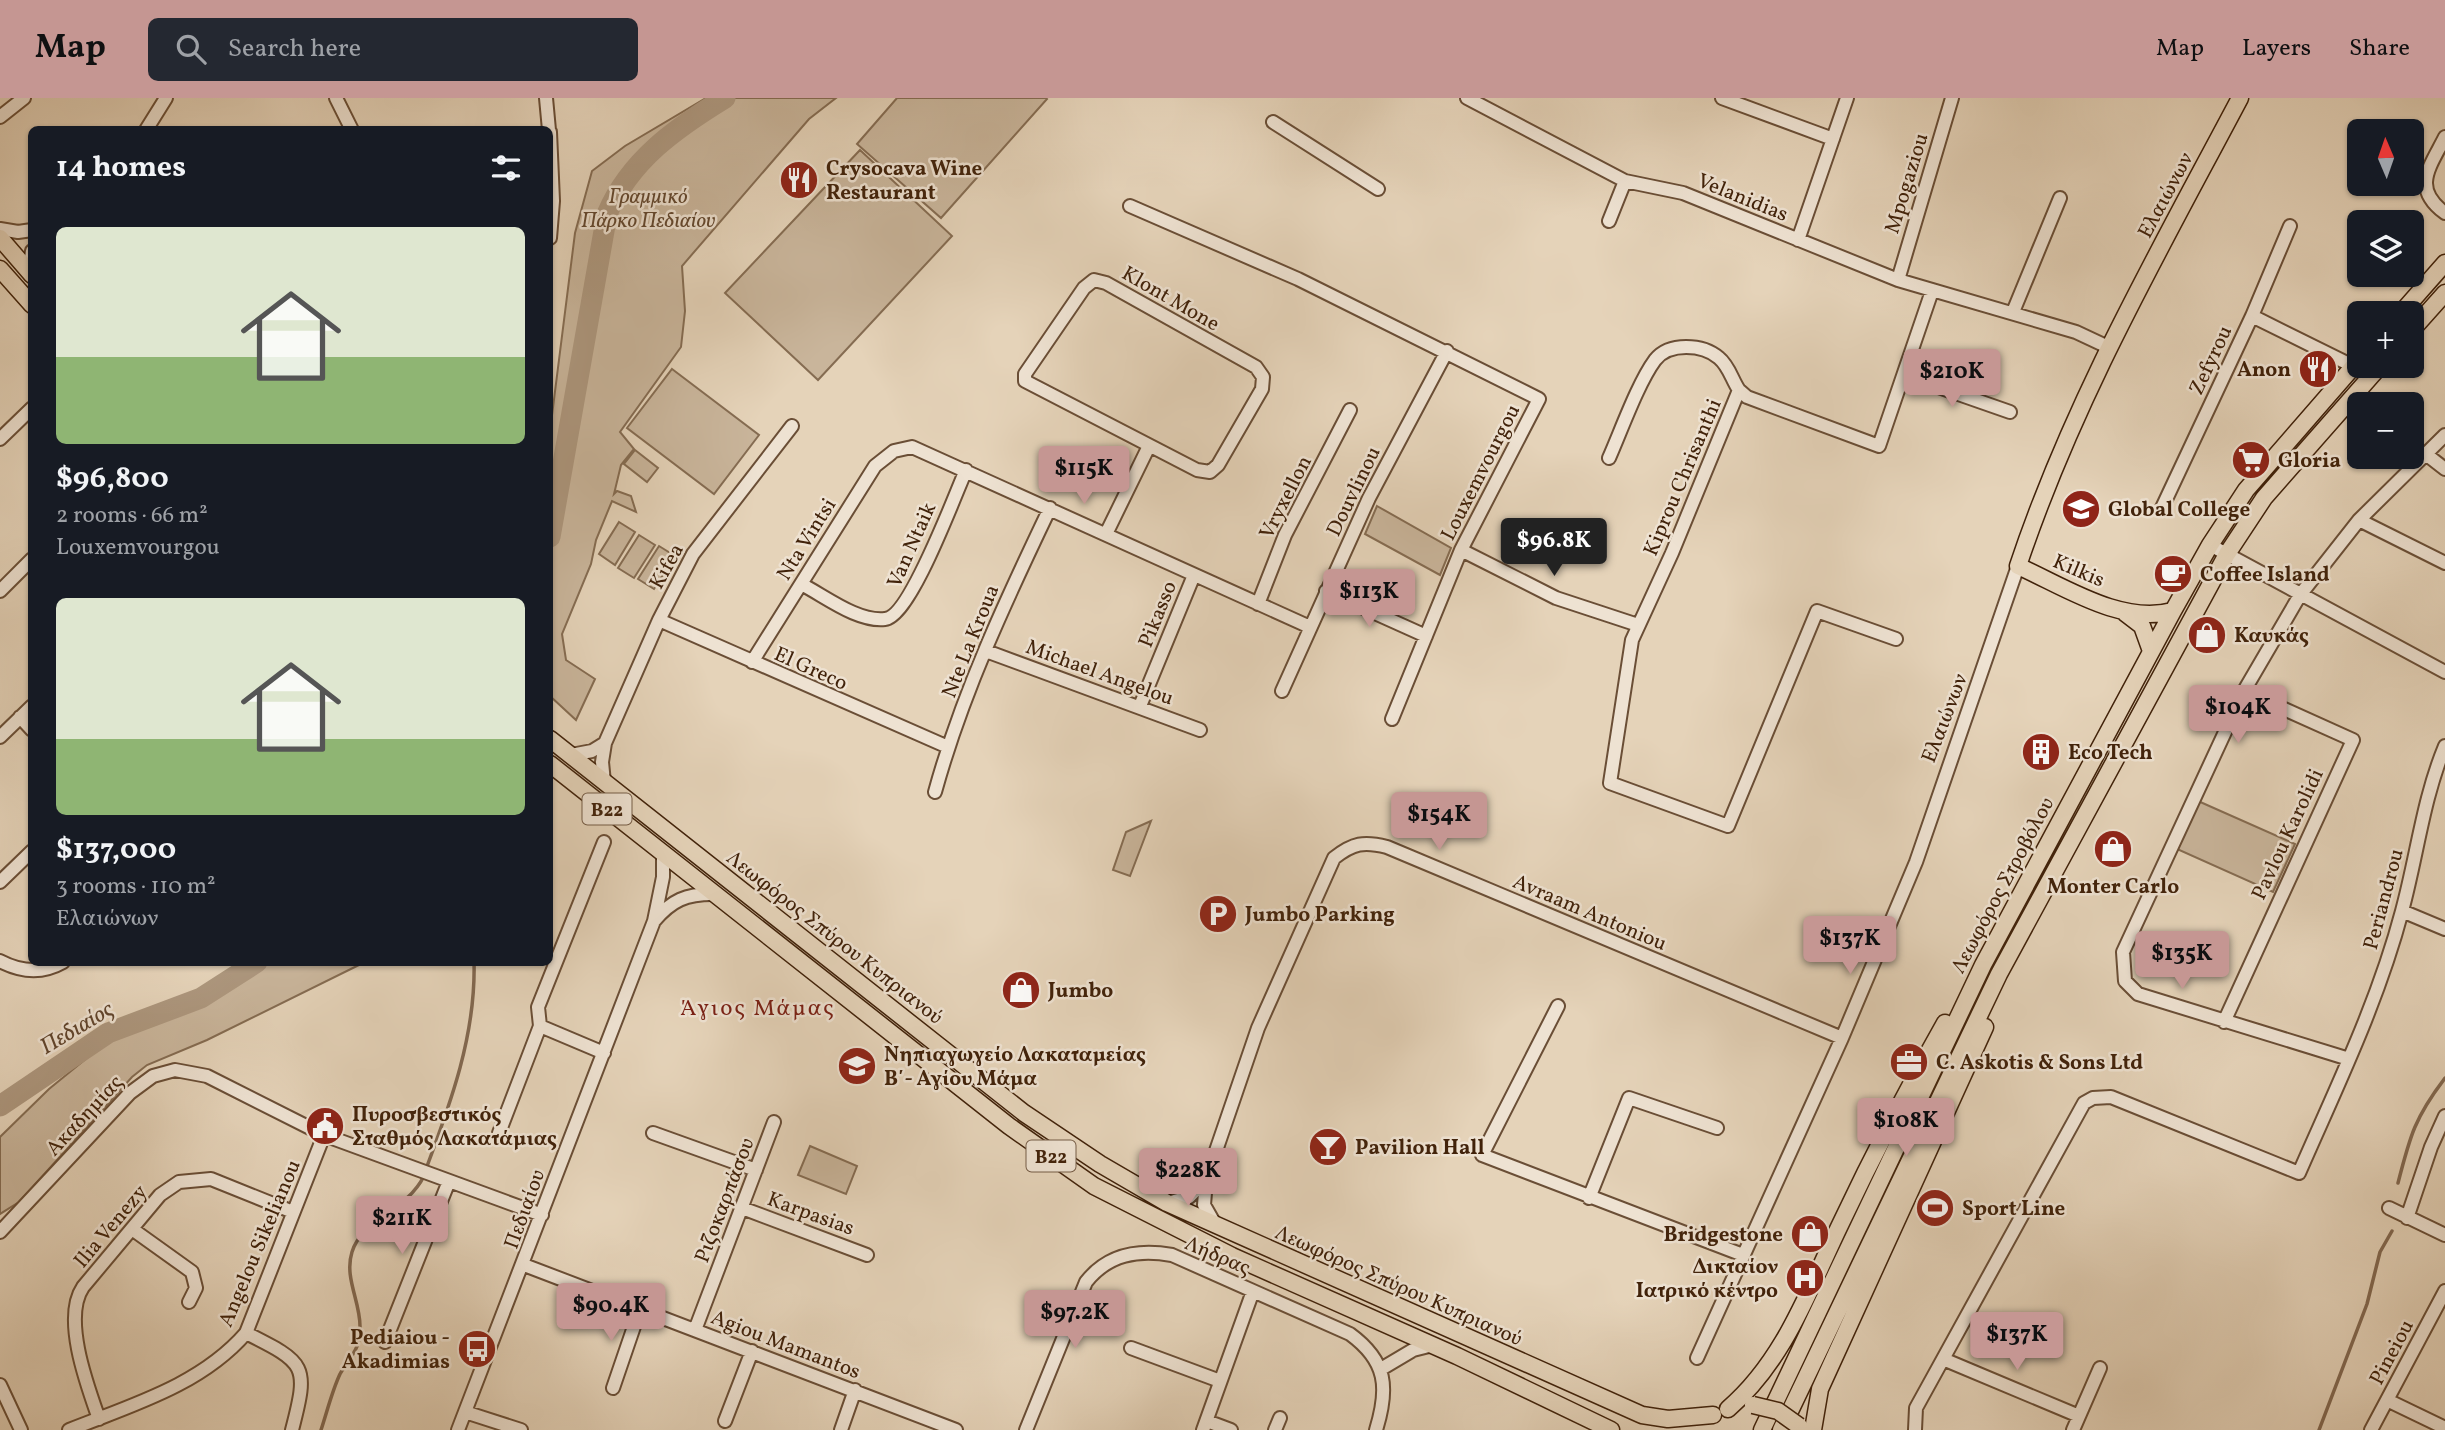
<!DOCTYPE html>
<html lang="en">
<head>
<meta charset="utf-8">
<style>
	:root { --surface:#171b24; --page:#242831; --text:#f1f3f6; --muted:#9ea1a6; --accent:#c59692 }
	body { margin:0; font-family:Vollkorn,serif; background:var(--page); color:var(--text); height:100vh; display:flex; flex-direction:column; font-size:26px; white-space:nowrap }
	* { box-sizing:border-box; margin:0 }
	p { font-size:23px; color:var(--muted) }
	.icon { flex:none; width:38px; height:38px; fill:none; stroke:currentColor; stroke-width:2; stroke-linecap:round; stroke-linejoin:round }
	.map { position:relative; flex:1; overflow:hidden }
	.panel { position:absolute; left:28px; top:28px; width:525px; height:840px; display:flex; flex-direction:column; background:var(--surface); border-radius:10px; box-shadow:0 2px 5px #0004 }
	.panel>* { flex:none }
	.needle { width:46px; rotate:358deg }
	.fabs { position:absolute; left:2347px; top:21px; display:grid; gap:14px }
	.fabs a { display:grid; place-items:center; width:77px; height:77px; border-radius:10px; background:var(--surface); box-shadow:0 2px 5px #0004; font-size:35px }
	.price { position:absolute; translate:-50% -60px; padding:0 16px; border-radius:7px; background:var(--accent); color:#111; font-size:23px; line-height:46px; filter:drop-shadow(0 2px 4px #0008) }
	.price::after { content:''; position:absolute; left:50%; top:42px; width:21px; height:16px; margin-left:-10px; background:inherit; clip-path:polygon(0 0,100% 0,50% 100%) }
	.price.on { background:#222; color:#fff }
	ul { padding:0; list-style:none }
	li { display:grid; align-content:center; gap:14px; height:371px; padding:0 28px }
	li span { display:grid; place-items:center; height:217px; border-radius:10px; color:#555 }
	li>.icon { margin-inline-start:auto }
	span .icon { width:126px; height:126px; fill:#fffc; stroke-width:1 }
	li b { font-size:30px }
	h2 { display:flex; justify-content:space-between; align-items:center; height:84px; padding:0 28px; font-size:30px }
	header { display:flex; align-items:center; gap:42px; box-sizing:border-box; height:98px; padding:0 35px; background:var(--accent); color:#111 }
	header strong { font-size:33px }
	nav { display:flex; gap:38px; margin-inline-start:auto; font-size:24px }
	.search { width:490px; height:63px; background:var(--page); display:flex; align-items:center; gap:18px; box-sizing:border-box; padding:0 24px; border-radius:10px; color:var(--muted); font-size:26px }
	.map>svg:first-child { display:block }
	.green { fill:#c9b59b; stroke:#856c52; stroke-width:2 }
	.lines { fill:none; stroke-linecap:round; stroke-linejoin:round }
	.stream { stroke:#826850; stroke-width:3.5 }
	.river { stroke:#ad977e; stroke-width:21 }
	.minor-casing { stroke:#6a4e36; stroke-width:16 }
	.major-casing { stroke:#41220a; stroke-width:19 }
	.minor { stroke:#eee2d2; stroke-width:12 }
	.major { stroke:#e5d3b9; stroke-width:16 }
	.major-bridge-casing { stroke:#41220a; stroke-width:19; stroke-linecap:butt }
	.major-bridge { stroke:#e5d3b9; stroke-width:16 }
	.labels { text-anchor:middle; stroke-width:5; stroke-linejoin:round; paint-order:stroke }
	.shield { fill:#eee2d2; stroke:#755c46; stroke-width:2 }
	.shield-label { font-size:19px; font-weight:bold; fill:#41220a }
	.poi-label { font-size:21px; font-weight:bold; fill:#41220a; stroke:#eee2d2; text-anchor:start }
	.street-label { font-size:21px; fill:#41220a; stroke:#eee2d2 }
	.park-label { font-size:21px; font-style:italic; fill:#63472e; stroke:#eee2d2 }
	.neighbourhood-label { font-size:23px; letter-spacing:2px; fill:#7a1f14; stroke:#eee2d2 }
	.water-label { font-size:23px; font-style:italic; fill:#61452d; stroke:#eee2d2 }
</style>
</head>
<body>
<header>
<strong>Map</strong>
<div class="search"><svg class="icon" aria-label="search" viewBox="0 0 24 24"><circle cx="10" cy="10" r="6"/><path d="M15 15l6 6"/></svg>Search here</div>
<nav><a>Map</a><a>Layers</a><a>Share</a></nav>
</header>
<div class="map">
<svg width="2445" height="1332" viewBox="0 0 2445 1332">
	<rect width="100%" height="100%" fill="#e5d3b9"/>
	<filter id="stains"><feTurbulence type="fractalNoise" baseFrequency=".00286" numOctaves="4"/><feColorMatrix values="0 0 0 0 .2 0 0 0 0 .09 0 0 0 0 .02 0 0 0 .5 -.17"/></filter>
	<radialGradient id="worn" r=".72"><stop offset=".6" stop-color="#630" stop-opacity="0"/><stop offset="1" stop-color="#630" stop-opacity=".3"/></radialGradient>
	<path class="green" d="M706,0H836L809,21L682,168L685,213L681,249L620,334L634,351L621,367L614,396L617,393L631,398L636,414L612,403L596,442L591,466L562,536L566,562L595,581L576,622L550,598V333L575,135L592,73L625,48Z
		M897,0H1046L1047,1L941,120L857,46Z
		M860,52L952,138L818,282L725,195Z
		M672,271L759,337L714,396L627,330Z
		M635,352L658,370L647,384L624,366Z
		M1377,408L1451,450L1440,477L1365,436Z
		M619,424L635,434L615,467L599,456Z
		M639,437L655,447L634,480L618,470Z
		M659,448L675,458L654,491L638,481Z
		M2198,703L2295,746L2273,794L2177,751Z
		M1151,723L1130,778L1113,772L1126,734Z
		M240,865H363L207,942L147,967L132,979L19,1104L0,1116V1039L49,991L109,942L196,899Z
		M810,1048L857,1068L846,1096L798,1077Z"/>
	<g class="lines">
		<path class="stream" d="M426,1071C451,1004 476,936 474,864
			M2398,1085C2410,1038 2415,1019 2445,980
			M321,1332C327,1314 332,1293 340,1276C350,1258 361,1252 360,1228C360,1203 344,1179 352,1154C362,1121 406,1114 424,1078
			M2319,1332L2367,1206L2380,1154L2392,1133"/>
		<path class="river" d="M550,439L607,116C630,62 676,30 725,0
			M0,1008L108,935L201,900L257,864"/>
		<g class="minor-casing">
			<path id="minor" d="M336,0L352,32
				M546,0L549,32
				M1467,0L1625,83L1683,95L1898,182L2076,234L2108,249
				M1722,0L1833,41
				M0,19L24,0
				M1273,24L1378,91
				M146,32L166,0
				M550,34L553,103L550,140
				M2445,39C2430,69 2411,90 2445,115
				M1130,108L1298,181L1539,301L1461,452L1392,621
				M1609,123L1625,83
				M0,131L18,134L32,132
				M1798,142L1847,0
				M29,174L32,153
				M1094,182L1106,185L1256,269L1263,279L1262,291L1218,367L1210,374L1197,372L1025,283V276L1084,190Z
				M1898,182L1952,0
				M2013,214L2060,100
				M2252,218L2371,277
				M1904,277L2010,314
				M0,341L32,310
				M2427,357L2445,371
				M1609,360C1621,333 1638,285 1655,262C1669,244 1703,246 1719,260C1729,268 1732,282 1739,292
				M2161,412L2252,218L2290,128
				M2359,422L2445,465
				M1106,436L1149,348
				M2210,447L2445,574
				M1461,452L1556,500L1638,527
				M801,486C825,498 857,524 885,521C910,519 954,399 966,372
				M0,493L32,461
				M1326,493L1426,538
				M1258,506L1285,437L1350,312
				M659,522L948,649
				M1896,541L1817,513L1728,728L1610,685L1632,542L1672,455L1739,292L1747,299L1879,348L1932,193
				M986,553L1200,632
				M752,564L875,368L894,353L912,349L1310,529
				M1282,593L1369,400L1447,253
				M1140,608L1194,477
				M20,619L32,632
				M0,639L32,608
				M571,657L592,653L605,645
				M604,684L602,664L605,645L659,522L693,456L792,328
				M935,694C962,596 1006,502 1050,410
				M0,784L32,753
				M2402,813L2445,831
				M654,823C672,802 686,796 713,796
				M0,863C21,874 42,876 63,864
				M1558,908L1482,1057L1743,1157
				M2224,924L2353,642L2244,593
				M540,928L604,955
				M2349,961L2138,896L2125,883L2123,854L2244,593L2300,497L2359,422L2445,337
				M499,1035L540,928L538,909L604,744
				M653,1035L756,1072
				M1589,1100L1629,1000L1717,1030
				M1167,1105L1189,1099L1206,1082
				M742,1110L867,1157
				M2389,1110L2445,1137
				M2407,1120L2431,1049L2445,1018
				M1216,1128L1204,1107L1206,1082L1258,930L1334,760C1353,745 1364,743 1387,749L1842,940
				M132,1131L192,1174L196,1190L189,1204
				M0,1134L130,995L153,978L175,972L207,978L324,1037L542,1117
				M524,1167L956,1332
				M695,1232L774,1024
				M246,1235C306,1265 309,1267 292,1332
				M385,1244L449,1083
				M1131,1250L1220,1283
				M1697,1260L1842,940L1916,764L2018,468
				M1943,1261L2079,1318
				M1381,1271L1413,1252L1433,1247
				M0,1287L21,1332
				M613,1290L640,1211
				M2387,1302L2445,1330
				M465,1314L521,1332
				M99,1321C87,1287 62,1220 83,1189L160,1097L179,1084L211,1081L293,1114
				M725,1323L752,1253
				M1207,1323L1231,1332
				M69,1332C132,1307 201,1287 246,1235L324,1037
				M458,1332L654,823L663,779V756
				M841,1332L855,1292
				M1026,1332L1086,1184C1108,1156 1138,1151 1172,1157L1350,1236C1387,1263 1389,1290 1376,1332
				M1203,1332L1253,1193
				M1275,1332L1280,1320
				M1915,1332L1916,1310L2084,1005L2093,1000L2111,999L2299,1075C2337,988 2378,904 2402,813C2417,758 2423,701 2445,648
				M2073,1332L2100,1270
				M2371,1332L2445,1193"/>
		</g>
		<g class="major-casing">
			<path id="major" d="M0,140L32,177
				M0,171L32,207
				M2401,215L2445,165
				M2412,232L2445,195
				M2173,513C2121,527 2065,489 2018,468C2073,303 2159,153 2240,0
				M2125,515L2142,528L2151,553
				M550,641L1024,1015L1100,1066L1167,1105L1642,1317L1668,1321L1713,1317
				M550,666L1009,1028L1094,1088L1232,1158L1457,1258L1611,1332
				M1728,1311C1785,1262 1809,1191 1841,1125C1873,1057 1908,990 1945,925
				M1762,1332L1983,867L2173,513L2210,447L2246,392L2359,262
				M1781,1332L1999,876L2227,456L2264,400L2380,268
				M1813,1332L1820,1291L1985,929"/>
		</g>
		<use href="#minor" class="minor"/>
		<use href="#major" class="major"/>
		<g class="major-bridge-casing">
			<path id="major-bridge" d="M1753,1307L1778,1313L1799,1328"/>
		</g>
		<use href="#major-bridge" class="major-bridge"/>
	</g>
	<defs>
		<g id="restaurant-disc" transform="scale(2.0125)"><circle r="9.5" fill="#8f2418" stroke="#eee2d2"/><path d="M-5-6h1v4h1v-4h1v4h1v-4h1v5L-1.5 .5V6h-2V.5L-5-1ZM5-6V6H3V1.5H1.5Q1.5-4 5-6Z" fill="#fff"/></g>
		<g id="supermarket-disc" transform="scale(2.0125)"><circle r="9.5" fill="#8f2418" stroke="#eee2d2"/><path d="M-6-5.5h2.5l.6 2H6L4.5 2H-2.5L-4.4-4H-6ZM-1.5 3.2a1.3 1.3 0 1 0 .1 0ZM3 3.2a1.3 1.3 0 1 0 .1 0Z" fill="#fff"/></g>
		<g id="university-disc" transform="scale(2.0125)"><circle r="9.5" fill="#8f2418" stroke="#eee2d2"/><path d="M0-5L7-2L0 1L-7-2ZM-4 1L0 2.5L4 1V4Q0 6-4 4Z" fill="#fff"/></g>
		<g id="cafe-disc" transform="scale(2.0125)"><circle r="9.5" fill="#8f2418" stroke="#eee2d2"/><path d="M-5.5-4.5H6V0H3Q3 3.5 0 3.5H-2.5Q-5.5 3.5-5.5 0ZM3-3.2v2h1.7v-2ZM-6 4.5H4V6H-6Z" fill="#fff"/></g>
		<g id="shop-disc" transform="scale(2.0125)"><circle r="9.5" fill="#8f2418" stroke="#eee2d2"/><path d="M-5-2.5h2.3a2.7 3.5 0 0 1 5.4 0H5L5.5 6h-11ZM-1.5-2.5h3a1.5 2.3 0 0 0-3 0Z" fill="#fff"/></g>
		<g id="building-disc" transform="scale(2.0125)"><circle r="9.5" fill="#8f2418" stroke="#eee2d2"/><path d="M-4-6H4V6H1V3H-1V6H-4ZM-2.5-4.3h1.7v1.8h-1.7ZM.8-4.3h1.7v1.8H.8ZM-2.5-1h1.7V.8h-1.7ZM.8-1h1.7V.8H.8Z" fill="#fff"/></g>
		<g id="parking-disc" transform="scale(2.0125)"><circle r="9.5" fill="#8f2418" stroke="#eee2d2"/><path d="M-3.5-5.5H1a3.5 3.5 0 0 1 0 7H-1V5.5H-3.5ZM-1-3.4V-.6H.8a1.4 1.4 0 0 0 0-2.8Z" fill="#fff"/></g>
		<g id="office-disc" transform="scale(2.0125)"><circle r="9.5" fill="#8f2418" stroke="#eee2d2"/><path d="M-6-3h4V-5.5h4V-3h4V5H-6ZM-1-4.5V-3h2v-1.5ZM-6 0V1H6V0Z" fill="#fff"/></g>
		<g id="school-disc" transform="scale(2.0125)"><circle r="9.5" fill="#8f2418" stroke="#eee2d2"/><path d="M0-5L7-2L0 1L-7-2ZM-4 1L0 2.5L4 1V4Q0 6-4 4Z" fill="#fff"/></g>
		<g id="civic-disc" transform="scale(2.0125)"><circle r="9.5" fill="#8f2418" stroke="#eee2d2"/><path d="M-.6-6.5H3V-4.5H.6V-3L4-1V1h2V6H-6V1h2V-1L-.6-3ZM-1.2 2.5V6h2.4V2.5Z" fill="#fff"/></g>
		<g id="bar-disc" transform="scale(2.0125)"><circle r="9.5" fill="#8f2418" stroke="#eee2d2"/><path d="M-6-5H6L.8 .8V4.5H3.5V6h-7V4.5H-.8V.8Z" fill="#fff"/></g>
		<g id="stadium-disc" transform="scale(2.0125)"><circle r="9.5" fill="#8f2418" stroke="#eee2d2"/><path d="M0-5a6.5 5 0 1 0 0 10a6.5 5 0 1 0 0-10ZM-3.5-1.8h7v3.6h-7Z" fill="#fff"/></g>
		<g id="hospital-disc" transform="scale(2.0125)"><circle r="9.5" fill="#8f2418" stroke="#eee2d2"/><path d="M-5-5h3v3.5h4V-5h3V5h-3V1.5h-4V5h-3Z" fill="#fff"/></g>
		<g id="bus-disc" transform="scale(2.0125)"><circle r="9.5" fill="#8f2418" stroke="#eee2d2"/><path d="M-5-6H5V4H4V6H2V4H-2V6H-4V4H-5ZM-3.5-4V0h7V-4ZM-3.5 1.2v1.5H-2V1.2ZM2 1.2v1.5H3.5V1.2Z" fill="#fff"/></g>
	</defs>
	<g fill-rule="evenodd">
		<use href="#restaurant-disc" x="799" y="82"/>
		<use href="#restaurant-disc" x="2318" y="271"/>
		<use href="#supermarket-disc" x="2251" y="362"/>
		<use href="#university-disc" x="2081" y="411"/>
		<use href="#cafe-disc" x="2173" y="476"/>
		<use href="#shop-disc" x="2207" y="537"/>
		<use href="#building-disc" x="2041" y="654"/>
		<use href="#shop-disc" x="2113" y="751"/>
		<use href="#parking-disc" x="1218" y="816"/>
		<use href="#shop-disc" x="1021" y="892"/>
		<use href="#office-disc" x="1909" y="964"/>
		<use href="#school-disc" x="857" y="968"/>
		<use href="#civic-disc" x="325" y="1028"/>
		<use href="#bar-disc" x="1328" y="1049"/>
		<use href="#stadium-disc" x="1935" y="1110"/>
		<use href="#shop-disc" x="1810" y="1136"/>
		<use href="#hospital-disc" x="1805" y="1180"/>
		<use href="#bus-disc" x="477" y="1251"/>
	</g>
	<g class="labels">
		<g class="shield">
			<rect x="582.5" y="695.5" width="49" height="31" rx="5"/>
			<rect x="1026.5" y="1042.5" width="49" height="31" rx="5"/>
		</g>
		<g class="shield-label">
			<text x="607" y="718">B22</text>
			<text x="1051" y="1065">B22</text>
		</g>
		<g class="poi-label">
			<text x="826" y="77">Crysocava Wine<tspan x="826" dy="24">Restaurant</tspan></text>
			<text x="2291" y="278" text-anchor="end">Anon</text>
			<text x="2278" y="369">Gloria</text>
			<text x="2108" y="418">Global College</text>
			<text x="2200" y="483">Coffee Island</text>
			<text x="2234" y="544">Καυκάς</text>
			<text x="2068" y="661">Eco Tech</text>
			<text x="2113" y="795" text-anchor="middle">Monter Carlo</text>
			<text x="1245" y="823">Jumbo Parking</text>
			<text x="1048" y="899">Jumbo</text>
			<text x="884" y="963">Νηπιαγωγείο Λακαταμείας<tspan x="884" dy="24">Β΄- Αγίου Μάμα</tspan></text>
			<text x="1936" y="971">C. Askotis &amp; Sons Ltd</text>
			<text x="352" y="1023">Πυροσβεστικός<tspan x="352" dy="24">Σταθμός Λακατάμιας</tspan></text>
			<text x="1355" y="1056">Pavilion Hall</text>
			<text x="1962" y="1117">Sport Line</text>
			<text x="1783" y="1143" text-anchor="end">Bridgestone</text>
			<text x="1778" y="1175" text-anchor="end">Δικταίον<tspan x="1778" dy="24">Ιατρικό κέντρο</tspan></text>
			<text x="450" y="1246" text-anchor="end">Pediaiou -<tspan x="450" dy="24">Akadimias</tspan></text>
		</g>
		<g class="street-label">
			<text transform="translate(1906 85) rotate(-73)" y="7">Mpogaziou</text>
			<text transform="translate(2165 97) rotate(-62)" y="7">Ελαιώνων</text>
			<text transform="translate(1743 99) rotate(22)" y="7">Velanidias</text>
			<text transform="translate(1171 200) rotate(30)" y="7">Klont Mone</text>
			<text transform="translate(2210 262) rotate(-65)" y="7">Zefyrou</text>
			<text transform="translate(1480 374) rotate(-63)" y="7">Louxemvourgou</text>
			<text transform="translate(1682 379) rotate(-67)" y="7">Kiprou Chrisanthi</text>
			<text transform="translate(1353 393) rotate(-64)" y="7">Douvlinou</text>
			<text transform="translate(1285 399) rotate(-63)" y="7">Vryxellon</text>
			<text transform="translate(806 441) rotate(-58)" y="7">Nta Vintsi</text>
			<text transform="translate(911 447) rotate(-66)" y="7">Van Ntaik</text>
			<text transform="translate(666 468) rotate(-61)" y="7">Kifea</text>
			<text transform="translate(2079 472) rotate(23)" y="7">Kilkis</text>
			<text transform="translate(1157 516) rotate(-68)" y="7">Pikasso</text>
			<text transform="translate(970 543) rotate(-68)" y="7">Nte La Kroua</text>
			<text transform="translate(811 570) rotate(24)" y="7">El Greco</text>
			<text transform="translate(1100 574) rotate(20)" y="7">Michael Angelou</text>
			<text transform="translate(1944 620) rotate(-69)" y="7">Ελαιώνων</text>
			<text transform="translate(2287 736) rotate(-65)" y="7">Pavlou Karolidi</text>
			<text transform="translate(2002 787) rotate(-62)" y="7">Λεωφόρος Στροβόλου</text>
			<text transform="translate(2383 801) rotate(-75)" y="7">Periandrou</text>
			<text transform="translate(1590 814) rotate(23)" y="7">Avraam Antoniou</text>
			<text transform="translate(835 839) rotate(38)" y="7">Λεωφόρος Σπύρου Κυπριανού</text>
			<text transform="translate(84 1017) rotate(-47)" y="7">Ακαδημίας</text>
			<text transform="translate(724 1102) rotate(-69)" y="7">Ριζοκαρπάσου</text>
			<text transform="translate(524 1111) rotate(-70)" y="7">Πεδιαίου</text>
			<text transform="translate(811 1115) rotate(20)" y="7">Karpasias</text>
			<text transform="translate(110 1128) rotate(-50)" y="7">Ilia Venezy</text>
			<text transform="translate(259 1145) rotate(-67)" y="7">Angelou Sikelianou</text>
			<text transform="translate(1218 1157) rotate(23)" y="7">Λήδρας</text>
			<text transform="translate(1399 1187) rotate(24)" y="7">Λεωφόρος Σπύρου Κυπριανού</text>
			<text transform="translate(786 1246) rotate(21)" y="7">Agiou Mamantos</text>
			<text transform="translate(2391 1254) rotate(-62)" y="7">Pineiou</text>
		</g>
		<g class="park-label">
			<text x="648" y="105">Γραμμικό<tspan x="648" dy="24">Πάρκο Πεδιαίου</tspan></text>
		</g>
		<g class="neighbourhood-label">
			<text x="758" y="917">Άγιος Μάμας</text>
		</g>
		<g class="water-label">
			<text transform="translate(76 929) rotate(-31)" y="8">Πεδιαίος</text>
		</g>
	</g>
	<rect width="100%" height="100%" filter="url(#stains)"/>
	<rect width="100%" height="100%" fill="url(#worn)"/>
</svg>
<div class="fabs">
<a><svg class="needle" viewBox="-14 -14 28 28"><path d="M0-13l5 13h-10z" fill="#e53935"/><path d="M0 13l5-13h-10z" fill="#9ea1a6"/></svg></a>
<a><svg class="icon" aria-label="layers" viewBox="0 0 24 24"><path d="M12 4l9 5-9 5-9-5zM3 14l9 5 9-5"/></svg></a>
<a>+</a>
<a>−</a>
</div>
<b class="price" style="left:1952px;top:311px">$210K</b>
<b class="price" style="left:1084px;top:408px">$115K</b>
<b class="price on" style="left:1554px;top:480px">$96.8K</b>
<b class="price" style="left:1369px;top:531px">$113K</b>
<b class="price" style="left:2238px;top:647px">$104K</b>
<b class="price" style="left:1439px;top:754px">$154K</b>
<b class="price" style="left:1850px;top:878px">$137K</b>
<b class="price" style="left:2182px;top:893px">$135K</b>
<b class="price" style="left:1906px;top:1060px">$108K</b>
<b class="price" style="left:1188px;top:1110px">$228K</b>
<b class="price" style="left:402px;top:1158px">$211K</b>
<b class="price" style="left:611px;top:1245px">$90.4K</b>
<b class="price" style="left:1075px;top:1252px">$97.2K</b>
<b class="price" style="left:2017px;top:1274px">$137K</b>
<section class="panel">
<h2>14 homes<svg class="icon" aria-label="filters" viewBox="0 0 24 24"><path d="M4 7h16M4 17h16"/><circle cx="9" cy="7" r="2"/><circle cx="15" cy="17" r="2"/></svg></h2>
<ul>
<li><span style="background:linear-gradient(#dfe7d0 60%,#8fb573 0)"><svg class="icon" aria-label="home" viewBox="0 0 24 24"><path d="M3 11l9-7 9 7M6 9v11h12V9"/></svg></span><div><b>$96,800</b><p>2 rooms · 66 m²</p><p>Louxemvourgou</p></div></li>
<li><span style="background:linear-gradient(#dfe7d0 65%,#8fb573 0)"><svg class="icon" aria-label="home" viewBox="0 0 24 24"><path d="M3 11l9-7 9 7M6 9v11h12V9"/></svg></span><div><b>$137,000</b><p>3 rooms · 110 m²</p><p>Ελαιώνων</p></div></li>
</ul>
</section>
</div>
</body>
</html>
